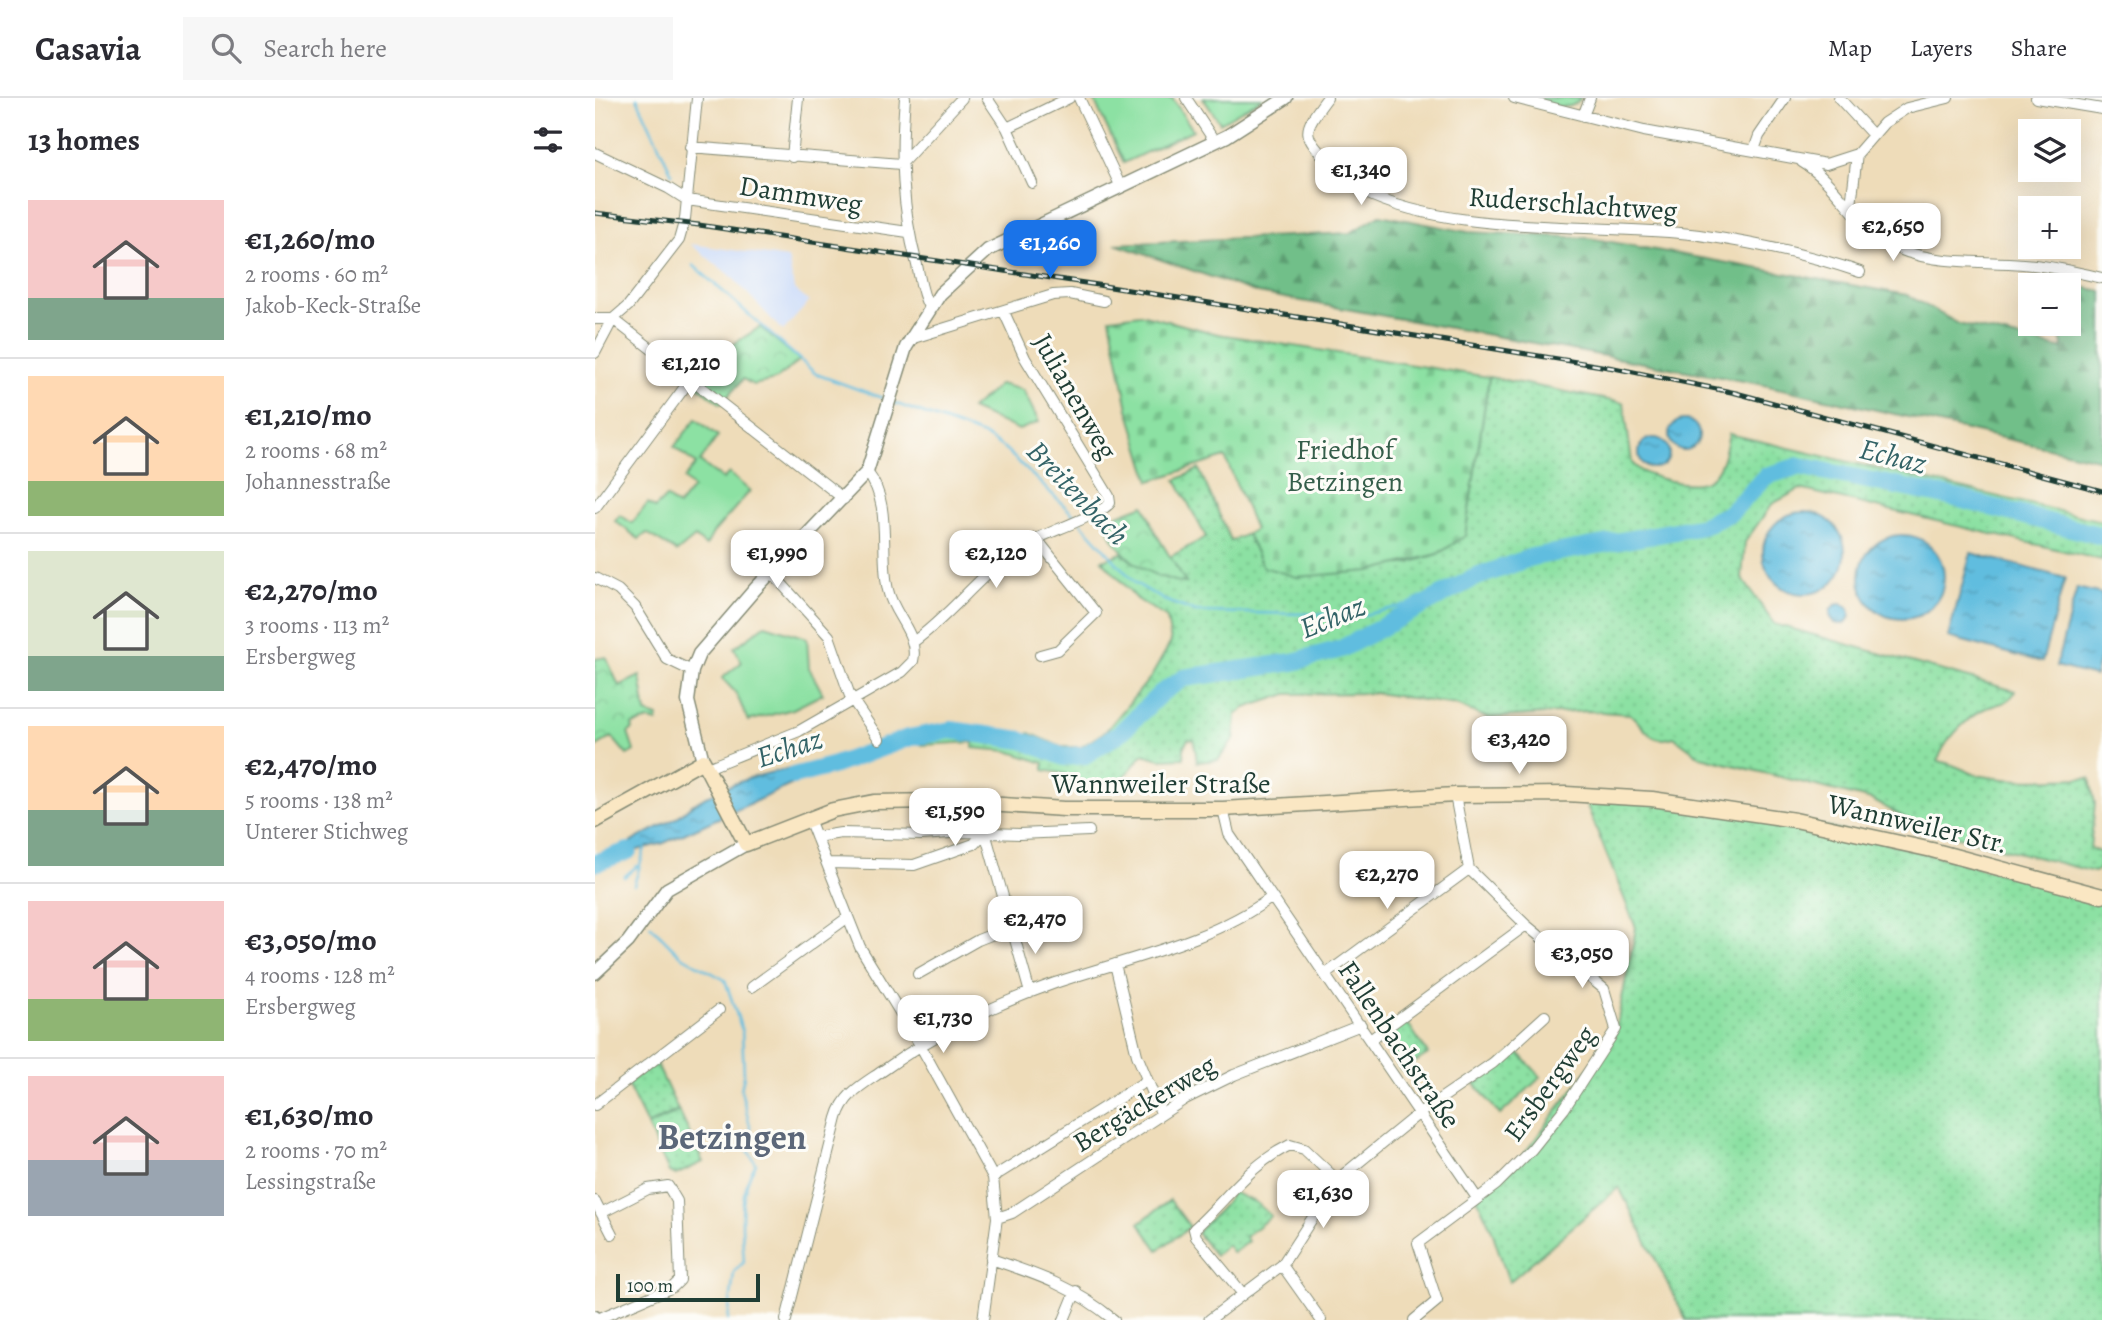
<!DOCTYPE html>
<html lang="en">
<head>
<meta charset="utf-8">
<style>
	:root { --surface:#fff; --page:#f7f7f7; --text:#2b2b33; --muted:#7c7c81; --line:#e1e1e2; --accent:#1a73e8 }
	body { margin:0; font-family:Alegreya,serif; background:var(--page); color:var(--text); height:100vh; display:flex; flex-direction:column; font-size:26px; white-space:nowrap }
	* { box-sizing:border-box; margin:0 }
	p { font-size:23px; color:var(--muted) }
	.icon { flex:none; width:38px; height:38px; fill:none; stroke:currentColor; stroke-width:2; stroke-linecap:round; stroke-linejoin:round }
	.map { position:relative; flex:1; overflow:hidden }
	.side { display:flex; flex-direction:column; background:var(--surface); width:595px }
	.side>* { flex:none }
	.buttons { position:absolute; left:1423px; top:21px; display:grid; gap:14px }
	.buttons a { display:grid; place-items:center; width:63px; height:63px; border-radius:0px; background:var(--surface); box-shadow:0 7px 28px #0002; font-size:35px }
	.scale { position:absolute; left:21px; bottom:18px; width:144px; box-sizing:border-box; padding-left:7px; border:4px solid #1f3d34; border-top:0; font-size:19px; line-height:24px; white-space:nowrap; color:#1f3d34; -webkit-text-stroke:5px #fdfcf7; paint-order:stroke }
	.price { position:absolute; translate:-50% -60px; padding:0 16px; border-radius:14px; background:#fff; color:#222; font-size:23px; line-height:46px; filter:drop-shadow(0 2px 4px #0008) }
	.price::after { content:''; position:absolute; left:50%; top:42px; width:21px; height:16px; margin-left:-10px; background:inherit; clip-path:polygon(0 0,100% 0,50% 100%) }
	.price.active { background:var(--accent); color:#fff }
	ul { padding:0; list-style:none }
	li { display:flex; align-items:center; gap:21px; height:175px; padding:0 28px }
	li+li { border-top:2px solid var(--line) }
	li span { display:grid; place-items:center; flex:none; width:196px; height:140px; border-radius:0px; color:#555 }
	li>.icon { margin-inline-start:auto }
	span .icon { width:84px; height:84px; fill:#fffc; stroke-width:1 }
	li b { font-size:30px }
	h2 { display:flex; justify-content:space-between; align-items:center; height:84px; padding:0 28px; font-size:30px }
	header { display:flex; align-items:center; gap:42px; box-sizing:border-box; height:98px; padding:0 35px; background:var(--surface); border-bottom:2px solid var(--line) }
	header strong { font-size:33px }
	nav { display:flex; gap:38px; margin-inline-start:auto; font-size:24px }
	.search { width:490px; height:63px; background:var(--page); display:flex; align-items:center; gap:18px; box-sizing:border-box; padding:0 24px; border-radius:0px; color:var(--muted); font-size:26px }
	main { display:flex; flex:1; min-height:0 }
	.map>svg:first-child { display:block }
	.built { fill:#cbdbf9 }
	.grass { fill:url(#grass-dots); stroke:#568f6c; stroke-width:2 }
	.forest { fill:url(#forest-firs); stroke:#487e5e; stroke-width:2 }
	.cemetery { fill:url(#cemetery-stones); stroke:#568f6c; stroke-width:2 }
	.park { fill:url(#park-crowns); stroke:#568f6c; stroke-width:2 }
	.garden { fill:#8ce1a3; stroke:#568f6c; stroke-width:2 }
	.water { fill:url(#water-ripples); stroke:#407d8a; stroke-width:2 }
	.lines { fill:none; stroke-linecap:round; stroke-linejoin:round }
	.stream { stroke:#61bddf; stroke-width:2.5 }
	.river { stroke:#61bddf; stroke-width:18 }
	.minor-casing { stroke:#868c76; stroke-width:12 }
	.tertiary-casing { stroke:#868c76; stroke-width:15 }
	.secondary-casing { stroke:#868c76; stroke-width:17 }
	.minor { stroke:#fff; stroke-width:10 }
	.tertiary { stroke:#fff; stroke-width:12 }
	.secondary { stroke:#fae7c3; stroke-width:14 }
	.rail-casing { stroke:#1f3d34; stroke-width:5 }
	.rail { stroke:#fdfcf7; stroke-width:2.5; stroke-dasharray:8; stroke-linecap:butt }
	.labels { text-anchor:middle; stroke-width:6; stroke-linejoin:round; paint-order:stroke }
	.street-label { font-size:28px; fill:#1f3d34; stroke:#fdfcf7 }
	.park-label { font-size:28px; fill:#355e4a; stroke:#fdfcf7 }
	.water-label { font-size:30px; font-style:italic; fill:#336367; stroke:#fdfcf7 }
	.district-label { font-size:35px; font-weight:bold; fill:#5c6779; stroke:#fdfcf7 }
</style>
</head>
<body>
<header>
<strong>Casavia</strong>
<div class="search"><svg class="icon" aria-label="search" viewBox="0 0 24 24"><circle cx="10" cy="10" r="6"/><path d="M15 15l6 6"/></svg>Search here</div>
<nav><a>Map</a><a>Layers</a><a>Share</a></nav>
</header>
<main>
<section class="side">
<h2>13 homes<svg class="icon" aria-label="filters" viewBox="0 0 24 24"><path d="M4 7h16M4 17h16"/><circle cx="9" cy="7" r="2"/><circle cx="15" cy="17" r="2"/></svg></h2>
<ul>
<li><span style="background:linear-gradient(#f6c9c9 70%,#7fa58c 0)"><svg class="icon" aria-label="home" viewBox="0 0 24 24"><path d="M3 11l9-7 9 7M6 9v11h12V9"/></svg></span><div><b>€1,260/mo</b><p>2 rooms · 60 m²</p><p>Jakob-Keck-Straße</p></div></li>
<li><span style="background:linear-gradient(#ffd9b3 75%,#8fb573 0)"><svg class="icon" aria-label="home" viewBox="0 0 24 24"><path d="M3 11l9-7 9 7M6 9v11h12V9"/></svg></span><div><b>€1,210/mo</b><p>2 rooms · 68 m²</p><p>Johannesstraße</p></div></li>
<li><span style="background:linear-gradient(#dfe7d0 75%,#7fa58c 0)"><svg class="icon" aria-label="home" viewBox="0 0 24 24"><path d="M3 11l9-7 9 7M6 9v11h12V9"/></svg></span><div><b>€2,270/mo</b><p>3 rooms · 113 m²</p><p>Ersbergweg</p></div></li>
<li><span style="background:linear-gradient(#ffd9b3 60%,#7fa58c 0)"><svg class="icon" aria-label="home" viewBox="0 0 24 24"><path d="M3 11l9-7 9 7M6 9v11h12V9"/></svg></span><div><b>€2,470/mo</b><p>5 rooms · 138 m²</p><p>Unterer Stichweg</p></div></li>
<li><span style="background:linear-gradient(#f6c9c9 70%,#8fb573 0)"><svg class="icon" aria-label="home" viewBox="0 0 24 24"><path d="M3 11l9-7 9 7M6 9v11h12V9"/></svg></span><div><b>€3,050/mo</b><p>4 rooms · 128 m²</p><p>Ersbergweg</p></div></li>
<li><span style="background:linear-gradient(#f6c9c9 60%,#9aa5b1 0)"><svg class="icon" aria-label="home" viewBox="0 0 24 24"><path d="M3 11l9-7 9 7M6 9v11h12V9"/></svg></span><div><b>€1,630/mo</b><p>2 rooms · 70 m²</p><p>Lessingstraße</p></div></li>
</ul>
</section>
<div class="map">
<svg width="1507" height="1222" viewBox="0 0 1507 1222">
	<defs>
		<pattern id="grass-dots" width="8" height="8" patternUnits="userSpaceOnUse" patternTransform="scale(1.75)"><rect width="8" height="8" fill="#8ce1a3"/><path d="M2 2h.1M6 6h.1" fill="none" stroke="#78c28d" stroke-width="1.8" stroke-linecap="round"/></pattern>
		<pattern id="forest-firs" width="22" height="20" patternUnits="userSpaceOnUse" patternTransform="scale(1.75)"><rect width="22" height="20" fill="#71bf89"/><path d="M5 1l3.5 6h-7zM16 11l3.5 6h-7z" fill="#5c9c71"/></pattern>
		<pattern id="cemetery-stones" width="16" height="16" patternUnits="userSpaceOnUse" patternTransform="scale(1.75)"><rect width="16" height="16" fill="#8ce1a3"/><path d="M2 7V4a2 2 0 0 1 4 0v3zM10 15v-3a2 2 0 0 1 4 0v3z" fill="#78c28d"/></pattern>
		<pattern id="park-crowns" width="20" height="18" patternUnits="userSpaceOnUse" patternTransform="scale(1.75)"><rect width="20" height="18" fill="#8ce1a3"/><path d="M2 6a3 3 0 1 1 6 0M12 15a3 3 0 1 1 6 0" fill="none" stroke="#78c28d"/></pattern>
		<pattern id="water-ripples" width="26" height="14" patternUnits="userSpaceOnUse" patternTransform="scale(1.75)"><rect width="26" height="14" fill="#61bddf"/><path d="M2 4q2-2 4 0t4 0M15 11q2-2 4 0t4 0" fill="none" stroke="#4f9bb6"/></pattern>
	</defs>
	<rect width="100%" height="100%" fill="#fdfcf7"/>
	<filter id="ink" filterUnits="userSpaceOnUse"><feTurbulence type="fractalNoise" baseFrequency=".0143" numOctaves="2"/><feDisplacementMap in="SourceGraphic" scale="14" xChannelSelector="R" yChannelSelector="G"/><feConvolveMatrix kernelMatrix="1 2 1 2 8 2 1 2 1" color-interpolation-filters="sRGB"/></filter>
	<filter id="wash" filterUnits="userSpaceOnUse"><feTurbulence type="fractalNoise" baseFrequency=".00686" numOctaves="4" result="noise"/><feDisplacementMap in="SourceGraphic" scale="28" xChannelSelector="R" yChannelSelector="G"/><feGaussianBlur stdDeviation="1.57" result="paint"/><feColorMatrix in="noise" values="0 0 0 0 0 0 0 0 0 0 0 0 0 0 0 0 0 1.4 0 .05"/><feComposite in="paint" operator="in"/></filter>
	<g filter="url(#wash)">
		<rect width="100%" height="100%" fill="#eedcb9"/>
		<path class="built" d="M95,146L193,160L199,191L214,204L188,233L137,179Z"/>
		<path class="grass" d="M894,279L1029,305L1037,365C1047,376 1057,378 1071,382C1118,393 1125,379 1134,336L1507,423V462L1205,391L1177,406L1150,444L1147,480L1179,526L1420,593C1414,608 1400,605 1387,612C1371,621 1347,645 1343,663C1357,665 1366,671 1379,676C1415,686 1459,680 1495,680L1500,706L1495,750L1507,755L1504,771L1499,774L1329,730L1277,702L1106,659L1079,639C1055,647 1051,630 1035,616L993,613L892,620L861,607L781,595L692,596L650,610L641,617L639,641L623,662L602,664L599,642L593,641L589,648V660L565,661L548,656L520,690L486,691L470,676L449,672V665L413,653L378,650V644L327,647L325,639L352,635L405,642L435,635L466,649H486L511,633L556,579L576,544L572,520L542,501L507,462L527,455C546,472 565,481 590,485L575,459L611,439L581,382L604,371L636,443L652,436L668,469L810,466L843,456L870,438Z
			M987,695L1201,721L1507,802V1222H1091L1024,1089L914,1184L896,1130L882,1100L919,1069L1020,936L1041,830Z
			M810,921L833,956L806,973L788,944L792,934Z
			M921,952L946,979L905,1017L880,986Z
			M61,965L83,1012L52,1027L32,986Z
			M84,1013L108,1064L81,1077L74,1074L52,1028Z
			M637,1094L662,1105L676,1118L650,1139L653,1143L638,1155L632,1147L620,1157L602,1135C613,1120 630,1111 637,1094Z
			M575,1102L595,1129L563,1152L544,1125Z"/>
		<path class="forest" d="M785,117L873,134L994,140L1312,197L1364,226L1468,251L1462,226H1474V187H1453L1451,182L1507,193V362L1164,286L663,195L520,146L755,135Z"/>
		<path class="cemetery" d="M545,216L623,236L894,279L870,438L843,456L775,473L701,479L668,469L652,436L660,431L630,359L555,383L533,311L515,220Z"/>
		<path class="park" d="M936,0H986C974,17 953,5 936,0Z
			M165,229L205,262L180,282L158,287L148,281L126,306L95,282L108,266Z
			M549,407L560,434L591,485C551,479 524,460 509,422Z
			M11,559L24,588L45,578L51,615L63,619L62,624L54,622L37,627L38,631L33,635L39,653L32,657L17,639L0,649V561Z"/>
		<path class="garden" d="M498,0H577L598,32L529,65Z
			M608,0H667V1L625,25Z
			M405,286L428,292L444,324L424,332L376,311Z
			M101,321L123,338L105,364L128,381L134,375L155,393L118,435L111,448L100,439L82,454L52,435L44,441L20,423L25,417L37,425L53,405L60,410L71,399L83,408L98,390L89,381L101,366L79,349Z
			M170,527L212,540L214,570L228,596L198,611L153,623L141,595L127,580L147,564L139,550Z"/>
		<path class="water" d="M1074 337a15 15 0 1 1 30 0a15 15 0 1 1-30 0Z
			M1044 355a15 15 0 1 1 30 0a15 15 0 1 1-30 0Z
			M1168 455a41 41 0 1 1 82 0a41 41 0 1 1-82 0Z
			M1265 479a42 42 0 1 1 84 0a42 42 0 1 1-84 0Z
			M1376,455L1470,480L1447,564L1353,539Z
			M1482,490L1507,496V552L1500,578L1461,568Z
			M1235 516a10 10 0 1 1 20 0a10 10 0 1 1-20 0Z
			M211,668L219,673L209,681L69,745L13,760C33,744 54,734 78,722C86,718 91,710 99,706C134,684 170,674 211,668Z"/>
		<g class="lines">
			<path class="stream" d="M42,0L77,76
				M98,167L221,276L290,301
				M299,305L388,337L409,350L482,420
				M486,425L540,485L569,502L601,514L769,517L836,501
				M29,779L42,768
				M39,787L50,750
				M55,827L85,857L130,882L147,932L149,977L146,992L156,1032L148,1043L161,1066C142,1094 147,1132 149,1164L139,1174L133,1222"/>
			<path class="river" d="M198,678L240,667L313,640L356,632L427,642L469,659L490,657L525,635L566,595L589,580L698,564L746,551L879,480L937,459L1108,428L1135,415L1171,378L1204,368L1365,401L1507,438
				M0,765L33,753"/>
		</g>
	</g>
	<g filter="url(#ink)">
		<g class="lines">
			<g class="minor-casing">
				<path id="minor" d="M310,0C305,58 307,111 322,167C325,181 327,197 334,209
					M392,0L412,30L437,85
					M484,0L525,87
					M591,0L620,44
					M732,0C708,33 705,35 735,65C745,76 755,86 767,93C858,139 1004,124 1104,137C1159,145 1213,156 1265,174
					M919,0L1049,33L1231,66L1262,56L1289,25L1312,10L1353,0
					M1244,0L1277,36
					M1441,0L1507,11
					M988,18L995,0
					M412,30L474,0
					M95,49L306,66L367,0
					M1159,52L1164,38L1190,0
					M0,55L73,90L92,102L313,134
					M197,59L203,0
					M1207,64C1241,84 1261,127 1292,145C1331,168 1384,162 1428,166C1455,168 1481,174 1507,180
					M1256,108L1262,56
					M0,221H18
					M18,221L249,401
					M315,241L458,197L475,196L509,203
					M0,255L18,221L33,208L84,142L90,121L102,0
					M0,410L95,282
					M441,440L501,515L463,552L445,557
					M176,474L234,538L255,598L284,641
					M0,480L23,492L40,509L72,561L97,573
					M318,544C358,516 391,468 433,445C448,436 509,415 515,405L514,398L430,260L409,214
					M110,671L204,633L307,574L318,563C324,536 298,517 293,492C284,455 298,406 272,374
					M628,711L634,736L882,1100
					M214,721L265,849L325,947L398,1079L402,1120L388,1222
					M390,734L435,895
					M221,739L246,735L326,737L369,734L424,736L494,733
					M233,765L319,767L379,746L390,734
					M520,866L542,957L566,1015
					M323,876L383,842L416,829
					M731,876L874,771
					M157,889L252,820
					M775,942L931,827
					M0,1007L124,912
					M398,1079L551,983
					M0,1103L17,1136
					M402,1120L417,1115L590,1001L639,977L766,927
					M396,1161C444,1177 479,1189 519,1222
					M687,1167L726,1222
					M648,1196L601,1139L599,1131C631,1102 655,1066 695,1047L709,1051L742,1082
					M0,1222L78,1189L85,1182L82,1103L73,1088L53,1091L6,1115
					M191,1222L242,1020C249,995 269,986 289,972C339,936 401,906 460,885C533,860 614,845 677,799
					M469,1222L481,1193
					M614,1222L687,1167L742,1082L823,1016L898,965L950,918
					M819,1222L842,1203L823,1145L901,1087L937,1051L969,1011L1021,931L1009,891L931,827L874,771L860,697"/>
			</g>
			<g class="tertiary-casing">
				<path id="tertiary" d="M108,663L93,603L97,573L104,556L161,490L272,374L311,249L345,196L393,152L632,38L691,0
					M0,875L33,844L72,791L151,746
					M0,1219L1,1222"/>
			</g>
			<g class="secondary-casing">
				<path id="secondary" d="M0,723L108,663L151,746L238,712L279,704L346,703L469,711H628L860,697L971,696L1057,701L1200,722L1337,752L1507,798"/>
			</g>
			<use href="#minor" class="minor"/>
			<use href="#tertiary" class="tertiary"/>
			<use href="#secondary" class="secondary"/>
			<g class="rail-casing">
				<path id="rail" d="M0,115L104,127L503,187L1019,270L1141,295L1507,393"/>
			</g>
			<use href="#rail" class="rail"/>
		</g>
	</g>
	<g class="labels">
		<g class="street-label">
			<text transform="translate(206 96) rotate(9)" y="10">Dammweg</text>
			<text transform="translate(978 105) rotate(4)" y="10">Ruderschlachtweg</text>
			<text transform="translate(481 298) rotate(60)" y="10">Julianenweg</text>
			<text x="566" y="695">Wannweiler Straße</text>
			<text transform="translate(1323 725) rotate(13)" y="10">Wannweiler Str.</text>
			<text transform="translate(805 946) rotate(56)" y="10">Fallenbachstraße</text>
			<text transform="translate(954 985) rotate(-54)" y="10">Ersbergweg</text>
			<text transform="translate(549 1005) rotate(-31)" y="10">Bergäckerweg</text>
		</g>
		<g class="park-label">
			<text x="750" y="361">Friedhof<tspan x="750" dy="32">Betzingen</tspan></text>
		</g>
		<g class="water-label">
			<text transform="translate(1298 358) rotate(14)" y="10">Echaz</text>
			<text transform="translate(483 395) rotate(46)" y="10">Breitenbach</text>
			<text transform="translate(737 519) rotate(-22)" y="10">Echaz</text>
			<text transform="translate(194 650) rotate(-18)" y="10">Echaz</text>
		</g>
		<g class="district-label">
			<text x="137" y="1051">Betzingen</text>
		</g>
	</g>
</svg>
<div class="buttons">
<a><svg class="icon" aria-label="layers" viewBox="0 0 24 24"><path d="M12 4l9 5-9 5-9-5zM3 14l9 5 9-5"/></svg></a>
<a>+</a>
<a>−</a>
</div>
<div class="scale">100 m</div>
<b class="price" style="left:766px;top:109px">€1,340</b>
<b class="price" style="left:1298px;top:165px">€2,650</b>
<b class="price active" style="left:455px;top:182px">€1,260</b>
<b class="price" style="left:96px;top:302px">€1,210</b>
<b class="price" style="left:182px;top:492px">€1,990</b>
<b class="price" style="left:401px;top:492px">€2,120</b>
<b class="price" style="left:924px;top:678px">€3,420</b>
<b class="price" style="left:360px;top:750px">€1,590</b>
<b class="price" style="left:792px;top:813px">€2,270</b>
<b class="price" style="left:440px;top:858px">€2,470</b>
<b class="price" style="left:987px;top:892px">€3,050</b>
<b class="price" style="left:348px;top:957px">€1,730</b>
<b class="price" style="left:728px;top:1132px">€1,630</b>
</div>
</main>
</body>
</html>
